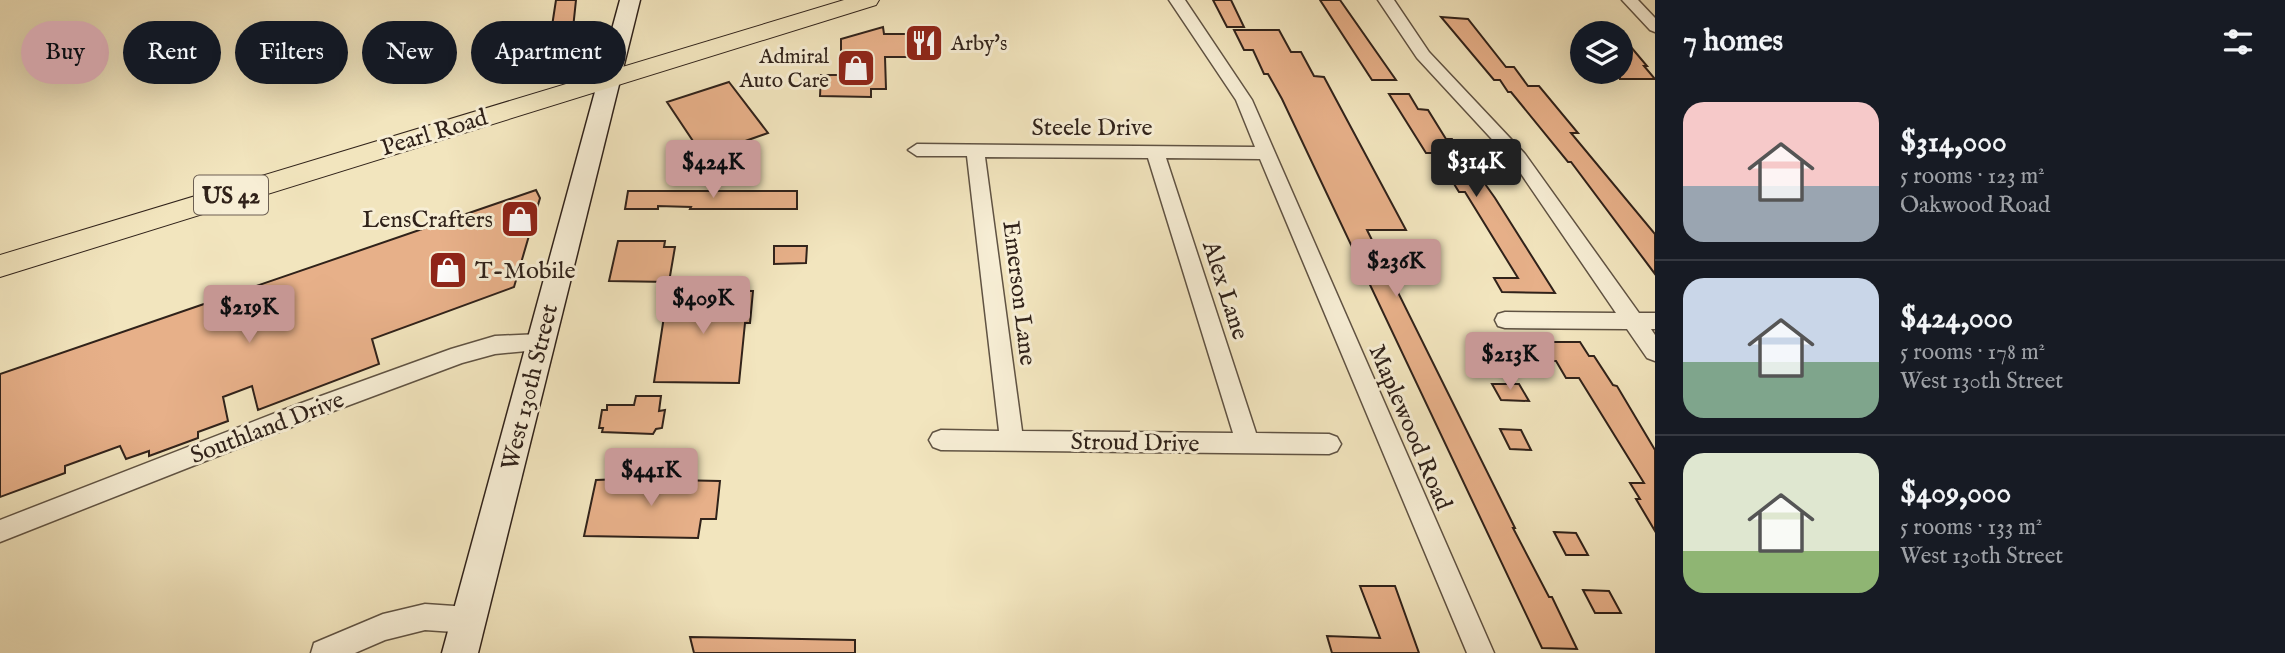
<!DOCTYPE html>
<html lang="en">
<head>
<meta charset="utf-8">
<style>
	:root { --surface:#171b24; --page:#20242c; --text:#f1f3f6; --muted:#9ea1a6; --line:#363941; --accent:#c59692 }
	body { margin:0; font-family:"IM FELL English",serif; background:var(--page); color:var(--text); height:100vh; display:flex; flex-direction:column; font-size:26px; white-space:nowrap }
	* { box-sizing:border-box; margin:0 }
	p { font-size:23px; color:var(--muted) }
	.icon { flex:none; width:38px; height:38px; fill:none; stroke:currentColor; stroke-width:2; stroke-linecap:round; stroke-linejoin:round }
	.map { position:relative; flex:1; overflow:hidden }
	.drawer { display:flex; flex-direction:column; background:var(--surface); width:630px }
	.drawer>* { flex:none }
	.top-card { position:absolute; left:21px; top:21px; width:665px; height:63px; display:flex; gap:14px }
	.fabs { position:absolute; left:1570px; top:21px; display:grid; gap:14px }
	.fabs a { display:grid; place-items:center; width:63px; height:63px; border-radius:50%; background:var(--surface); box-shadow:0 7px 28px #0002; font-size:35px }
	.price { position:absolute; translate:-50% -60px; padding:0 16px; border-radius:7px; background:var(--accent); color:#111; font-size:23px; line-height:46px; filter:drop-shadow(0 2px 4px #0008) }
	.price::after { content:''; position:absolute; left:50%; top:42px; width:21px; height:16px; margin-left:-10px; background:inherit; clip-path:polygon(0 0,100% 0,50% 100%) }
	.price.on { background:#222; color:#fff }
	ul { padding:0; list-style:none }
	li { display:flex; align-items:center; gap:21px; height:175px; padding:0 28px }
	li+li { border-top:2px solid var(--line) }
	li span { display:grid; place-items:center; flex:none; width:196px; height:140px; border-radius:21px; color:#555 }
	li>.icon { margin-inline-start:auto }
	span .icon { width:84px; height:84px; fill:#fffc; stroke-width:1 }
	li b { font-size:30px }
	h2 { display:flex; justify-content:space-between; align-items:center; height:84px; padding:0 28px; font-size:30px }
	.pill { padding:0 24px; border-radius:32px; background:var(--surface); box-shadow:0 7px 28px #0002; font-size:24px; line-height:63px }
	.pill.on { background:var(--accent); color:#111 }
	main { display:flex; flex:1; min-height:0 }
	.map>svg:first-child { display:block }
	.building { fill:#e7b089; stroke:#30221a; stroke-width:2 }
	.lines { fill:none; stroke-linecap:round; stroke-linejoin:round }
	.minor-casing { stroke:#605343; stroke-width:3 }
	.secondary-casing { stroke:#30221a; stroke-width:3 }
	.primary-casing { stroke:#30221a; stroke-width:2 }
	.minor { fill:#f7eed5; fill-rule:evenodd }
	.secondary { fill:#f7eed5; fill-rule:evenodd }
	.primary { fill:#f2e5be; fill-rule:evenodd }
	.labels { text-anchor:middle; stroke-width:6; stroke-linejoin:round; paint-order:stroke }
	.far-poi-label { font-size:21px; fill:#30221a; stroke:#f7eed5; text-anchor:start }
	.shield { fill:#f7eed5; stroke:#6c5f52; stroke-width:2 }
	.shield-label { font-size:23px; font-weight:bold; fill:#30221a }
	.street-label { font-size:24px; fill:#30221a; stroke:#f7eed5 }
	.poi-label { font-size:24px; fill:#30221a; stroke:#f7eed5; text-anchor:end }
</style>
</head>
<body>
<main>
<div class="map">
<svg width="1655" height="653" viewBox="0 0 1655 653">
	<rect width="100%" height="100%" fill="#f2e5be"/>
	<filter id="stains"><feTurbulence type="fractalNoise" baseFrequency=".00286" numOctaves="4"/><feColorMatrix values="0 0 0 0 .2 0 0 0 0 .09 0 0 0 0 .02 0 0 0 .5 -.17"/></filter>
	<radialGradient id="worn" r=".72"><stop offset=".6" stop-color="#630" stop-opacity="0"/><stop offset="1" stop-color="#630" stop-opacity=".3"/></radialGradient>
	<path class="building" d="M556,0H576L572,38L550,39Z
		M1213,0H1231L1244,27H1227Z
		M1320,0H1340L1396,80H1372Z
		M1441,17L1468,19L1506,67H1514L1528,86H1539L1578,133H1571L1655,234V274L1571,162H1568L1511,92H1508L1500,80H1494Z
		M883,27L884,34H914L913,28H933L935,54L925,53V57H885L886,89H871V97L820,96L821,75H841V39Z
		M1234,30H1279L1291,52H1301L1314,76L1324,77L1406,230H1367L1515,528H1513L1549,597H1552L1577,649L1542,648L1282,99L1268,74H1264L1253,50H1244Z
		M1620,34L1647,66H1644L1655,79H1620Z
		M729,82L768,133L703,156L667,102Z
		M1389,94H1409L1418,109L1428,110L1446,139H1452L1469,167H1473L1495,198L1555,293L1502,292L1494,278H1518L1465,192H1459L1435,153H1426Z
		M536,190L540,198L514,287L372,339L379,364L258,410L252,386L223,397L228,421L198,432V438L149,456V451L126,459L120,446L65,466V473L0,497V374Z
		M628,191H797V209H690L691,207L658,206V209H625Z
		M618,241H665L664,247H675L669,282L609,281Z
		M774,246H807L806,263L774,264Z
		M668,290L753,291L750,323H745L739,383L654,382Z
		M1520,342H1580L1589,356H1594L1613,385L1617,386L1655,450V531L1636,499H1640L1630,483H1644L1579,378H1566L1556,361H1530Z
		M1492,384H1519L1529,401L1501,400Z
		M636,396H661L659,411L665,410L662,428L656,429L653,434L602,432L603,428H599L602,410H607V405H634Z
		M1500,429L1521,430L1531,450L1510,449Z
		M624,479L720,481L716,519H701L698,538L584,536L596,480Z
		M1554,532L1576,533L1588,555H1566Z
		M1360,586H1395L1419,653H1332L1327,636L1380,638Z
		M1583,590L1609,591L1621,613H1595Z
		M690,637L855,640V653H694Z"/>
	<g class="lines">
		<g class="minor-casing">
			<path id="minor" d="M1169,0H1185L1252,100L1494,653H1467L1260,159L1166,158L1256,433L1329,434L1337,437L1341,444L1337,451L1329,454L941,450L933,447L929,440L933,433L941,430L999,431L967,156H917L908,150L917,144L1255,147L1236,100ZM985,157L1148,158L1233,433L1022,431Z
				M1378,0H1394L1429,52L1525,154L1639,313H1655V329H1651L1655,335V361L1647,358L1627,329L1505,328L1498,326L1495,320L1498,314L1505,312L1616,313L1513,162L1417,58Z
				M1622,0H1638L1655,18V32L1650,30Z
				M540,334L548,337L551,343L548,349L495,354L462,363L312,419L0,542V520L296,405L451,349L495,336Z
				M425,604L469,607L478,611L482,620L478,629L469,633L425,630L385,640L355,653H311L314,643L383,614Z"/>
		</g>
		<g class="secondary-casing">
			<path id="secondary" d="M620,0H640L478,653H442Z"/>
		</g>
		<g class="primary-casing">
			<path id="primary" d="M844,0H879L876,5L0,277V255Z"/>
		</g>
		<use href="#minor" class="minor"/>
		<use href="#secondary" class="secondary"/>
		<use href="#primary" class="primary"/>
	</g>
	<defs>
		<g id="restaurant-square" transform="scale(2.0125)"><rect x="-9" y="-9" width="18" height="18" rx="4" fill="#8f2418" stroke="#f7eed5"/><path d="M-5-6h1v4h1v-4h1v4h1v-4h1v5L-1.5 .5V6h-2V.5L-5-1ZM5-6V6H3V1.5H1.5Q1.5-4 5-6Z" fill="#fff"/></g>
		<g id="shop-square" transform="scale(2.0125)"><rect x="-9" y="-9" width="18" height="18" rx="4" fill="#8f2418" stroke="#f7eed5"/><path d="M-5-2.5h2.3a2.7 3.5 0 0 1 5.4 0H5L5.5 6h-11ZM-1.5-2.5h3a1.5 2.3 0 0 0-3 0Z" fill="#fff"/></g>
	</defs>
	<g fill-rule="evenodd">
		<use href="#restaurant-square" x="924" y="43"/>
		<use href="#shop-square" x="856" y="68"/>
		<use href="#shop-square" x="520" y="219"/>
		<use href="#shop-square" x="448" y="270"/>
	</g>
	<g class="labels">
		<g class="far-poi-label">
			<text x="951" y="50">Arby's</text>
			<text x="829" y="63" text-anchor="end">Admiral<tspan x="829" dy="24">Auto Care</tspan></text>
		</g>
		<rect class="shield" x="194" y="175.5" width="74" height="39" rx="5"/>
		<g class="shield-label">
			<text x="231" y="203">US 42</text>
		</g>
		<g class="street-label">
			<text x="1092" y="135">Steele Drive</text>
			<text transform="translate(434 132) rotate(-17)" y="8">Pearl Road</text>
			<text transform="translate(1226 290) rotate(72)" y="8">Alex Lane</text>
			<text transform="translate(1020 293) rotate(83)" y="8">Emerson Lane</text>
			<text transform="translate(529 387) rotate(-76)" y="8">West 130th Street</text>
			<text transform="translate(267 427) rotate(-21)" y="8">Southland Drive</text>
			<text transform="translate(1411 427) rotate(67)" y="8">Maplewood Road</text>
			<text transform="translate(1135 442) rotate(1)" y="8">Stroud Drive</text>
		</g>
		<g class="poi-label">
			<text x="493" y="227">LensCrafters</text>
			<text x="475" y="278" text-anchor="start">T-Mobile</text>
		</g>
	</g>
	<rect width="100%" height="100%" filter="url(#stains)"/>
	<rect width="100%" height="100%" fill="url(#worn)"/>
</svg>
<div class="fabs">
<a><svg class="icon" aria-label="layers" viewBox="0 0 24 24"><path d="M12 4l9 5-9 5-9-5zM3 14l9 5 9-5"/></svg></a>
</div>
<b class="price on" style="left:1476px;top:199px">$314K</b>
<b class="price" style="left:713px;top:200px">$424K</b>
<b class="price" style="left:1396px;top:299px">$236K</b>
<b class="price" style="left:703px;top:336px">$409K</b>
<b class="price" style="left:249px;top:345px">$219K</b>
<b class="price" style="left:1510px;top:392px">$213K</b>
<b class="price" style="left:651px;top:508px">$441K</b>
<div class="top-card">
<a class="pill on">Buy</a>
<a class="pill">Rent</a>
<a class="pill">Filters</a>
<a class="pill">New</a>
<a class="pill">Apartment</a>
</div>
</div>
<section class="drawer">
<h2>7 homes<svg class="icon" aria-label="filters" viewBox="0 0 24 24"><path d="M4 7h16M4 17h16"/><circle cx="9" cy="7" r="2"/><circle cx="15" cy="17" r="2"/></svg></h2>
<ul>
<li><span style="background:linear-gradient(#f6c9c9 60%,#9aa5b1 0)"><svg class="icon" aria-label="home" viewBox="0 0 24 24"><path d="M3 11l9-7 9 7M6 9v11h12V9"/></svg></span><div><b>$314,000</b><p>5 rooms · 123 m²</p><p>Oakwood Road</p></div></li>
<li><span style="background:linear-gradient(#c9d6e8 60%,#7fa58c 0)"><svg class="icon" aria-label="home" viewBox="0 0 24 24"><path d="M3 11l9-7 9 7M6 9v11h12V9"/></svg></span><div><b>$424,000</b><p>5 rooms · 178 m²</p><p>West 130th Street</p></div></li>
<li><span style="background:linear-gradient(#dfe7d0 70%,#8fb573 0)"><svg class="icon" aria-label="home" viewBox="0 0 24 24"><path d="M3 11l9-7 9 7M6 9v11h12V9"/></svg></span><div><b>$409,000</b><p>5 rooms · 133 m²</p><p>West 130th Street</p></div></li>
</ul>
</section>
</main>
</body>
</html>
